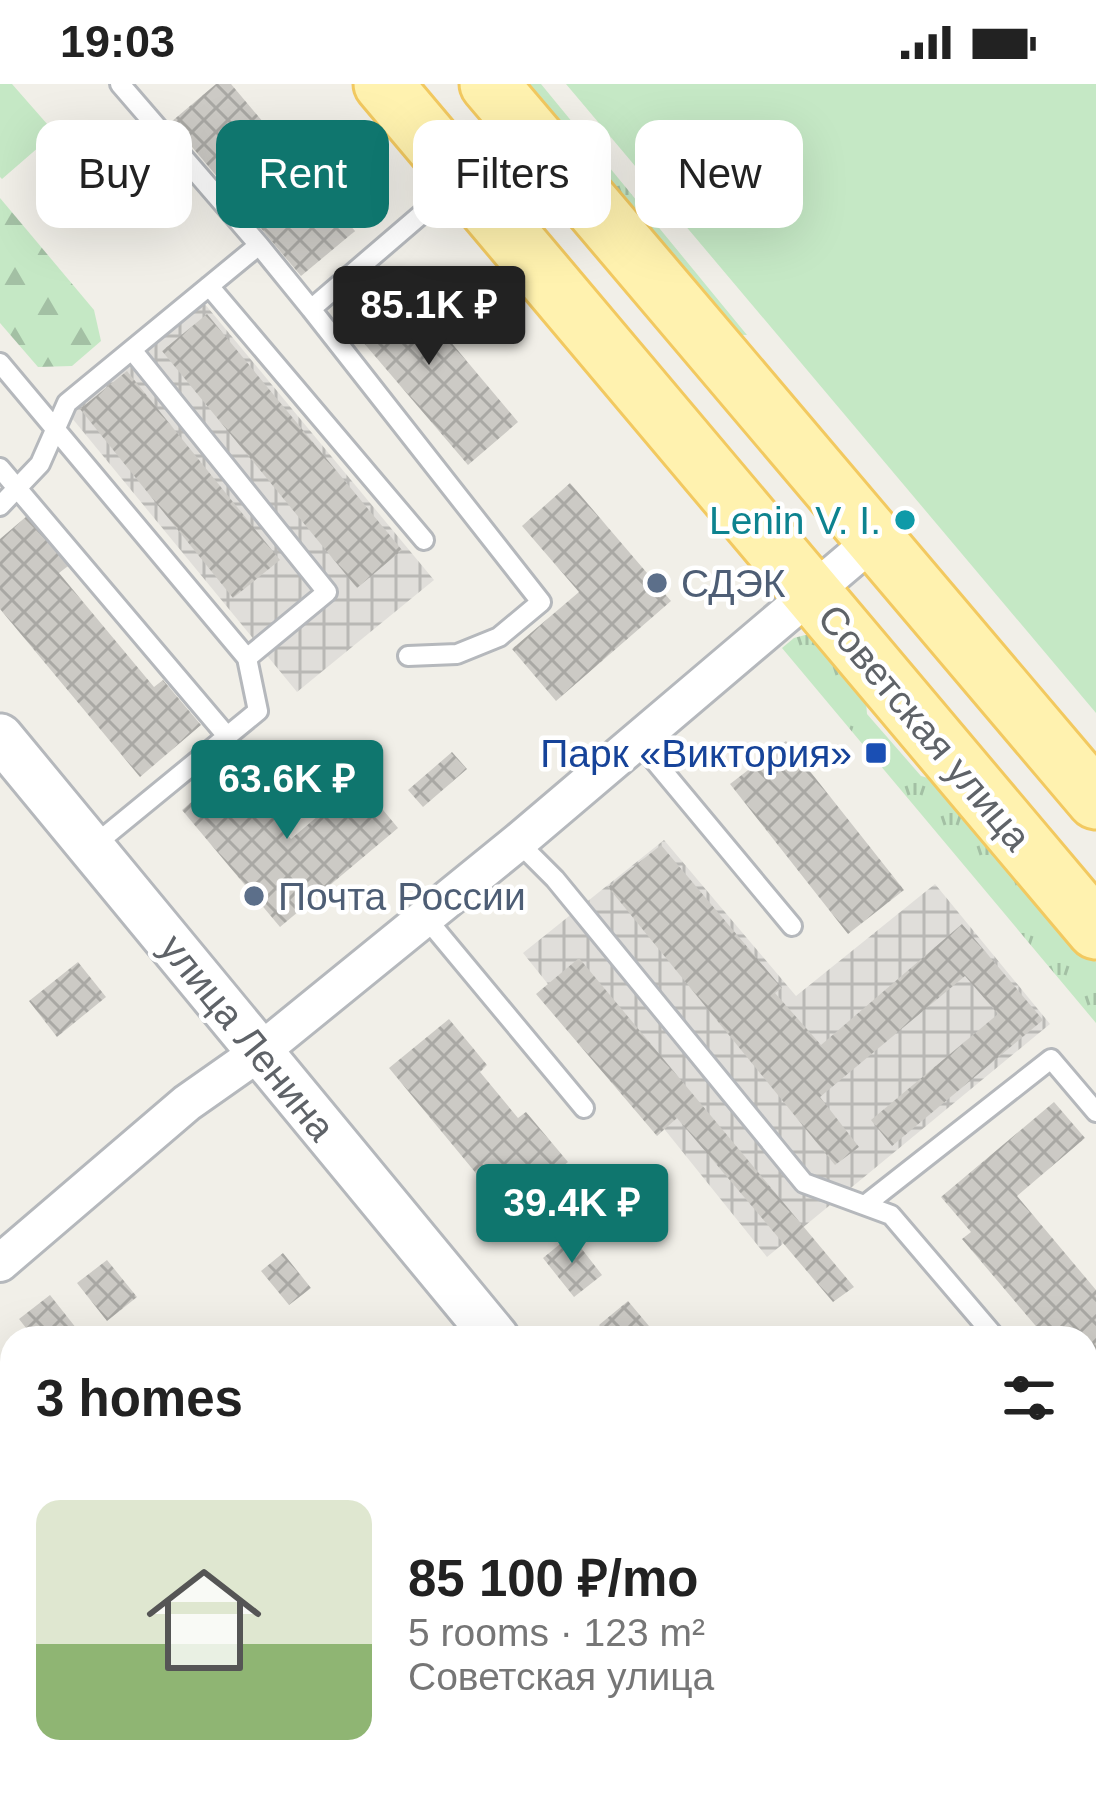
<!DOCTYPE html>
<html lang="en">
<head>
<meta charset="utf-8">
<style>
	:root { --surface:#fff; --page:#f6f6f6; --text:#222; --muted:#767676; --accent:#0f766e }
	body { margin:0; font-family:Helvetica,sans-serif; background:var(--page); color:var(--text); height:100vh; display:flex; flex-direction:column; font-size:45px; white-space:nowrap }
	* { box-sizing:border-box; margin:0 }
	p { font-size:39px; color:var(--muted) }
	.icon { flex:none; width:66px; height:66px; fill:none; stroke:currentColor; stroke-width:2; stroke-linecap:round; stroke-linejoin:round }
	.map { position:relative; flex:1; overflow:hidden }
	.side { position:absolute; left:0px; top:1242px; width:1098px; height:468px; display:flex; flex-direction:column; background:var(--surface); border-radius:36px 36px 0 0; box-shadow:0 12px 48px #0002 }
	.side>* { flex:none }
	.hud { position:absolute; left:36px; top:36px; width:1026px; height:108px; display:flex; gap:24px }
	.price { position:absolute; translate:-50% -102px; padding:0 27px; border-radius:12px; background:var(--accent); color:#fff; font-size:39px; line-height:78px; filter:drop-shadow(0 3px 6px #0008) }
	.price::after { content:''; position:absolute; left:50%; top:72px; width:36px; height:27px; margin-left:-18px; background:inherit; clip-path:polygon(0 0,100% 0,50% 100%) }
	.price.current { background:#222; color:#fff }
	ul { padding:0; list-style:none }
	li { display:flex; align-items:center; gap:36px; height:300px; padding:0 36px }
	li span { display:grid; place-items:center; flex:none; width:336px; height:240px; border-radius:24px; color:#555 }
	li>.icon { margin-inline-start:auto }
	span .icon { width:144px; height:144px; fill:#fffc; stroke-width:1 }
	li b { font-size:51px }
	h2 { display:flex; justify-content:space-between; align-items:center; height:144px; padding:0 36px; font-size:51px }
	.pill { padding:0 42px; border-radius:24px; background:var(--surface); box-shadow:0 12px 48px #0002; font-size:42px; line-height:108px }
	.pill.current { background:var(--accent); color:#fff }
	.status { display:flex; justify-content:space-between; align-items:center; height:84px; padding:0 60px; background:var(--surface); direction:ltr }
	.status svg { height:33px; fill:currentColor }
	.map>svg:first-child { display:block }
	.industrial { fill:url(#industrial-grid) }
	.grass { fill:url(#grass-tufts) }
	.forest { fill:url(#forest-firs) }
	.green { fill:#c5e8c5 }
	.building { fill:url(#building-cross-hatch) }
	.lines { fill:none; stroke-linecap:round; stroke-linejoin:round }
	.service-casing { stroke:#b5b8bc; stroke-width:24 }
	.minor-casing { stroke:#b5b8bc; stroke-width:42 }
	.tertiary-casing { stroke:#b5b8bc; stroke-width:51 }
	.primary-casing { stroke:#f2c960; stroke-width:63 }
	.service { stroke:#fff; stroke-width:18 }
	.minor { stroke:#fff; stroke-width:36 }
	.tertiary { stroke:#fff; stroke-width:45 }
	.primary { stroke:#fff2af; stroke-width:57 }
	.culture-dot { fill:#0f9aa8; stroke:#fff; stroke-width:4.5 }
	.service-dot { fill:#5c6f8a; stroke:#fff; stroke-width:4.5 }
	.transit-dot { fill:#1a4fb4; stroke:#fff; stroke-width:4.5 }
	.labels { text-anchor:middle; stroke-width:9; stroke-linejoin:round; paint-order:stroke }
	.culture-label { font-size:39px; fill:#0d838f; stroke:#fff; text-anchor:end }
	.service-label { font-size:39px; fill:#4e5e75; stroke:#fff; text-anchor:start }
	.street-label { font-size:39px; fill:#5f6368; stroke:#fff }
	.transit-label { font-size:39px; fill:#164399; stroke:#fff; text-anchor:end }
</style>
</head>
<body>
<div class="status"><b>19:03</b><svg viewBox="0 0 49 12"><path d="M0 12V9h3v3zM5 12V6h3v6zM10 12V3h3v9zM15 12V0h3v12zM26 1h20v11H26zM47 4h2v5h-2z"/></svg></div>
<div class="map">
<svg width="1096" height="1710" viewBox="0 0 1096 1710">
	<defs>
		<pattern id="industrial-grid" width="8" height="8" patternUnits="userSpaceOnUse" patternTransform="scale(3)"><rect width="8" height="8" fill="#e0deda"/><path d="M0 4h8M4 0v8" fill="none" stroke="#b9b8b5"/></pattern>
		<pattern id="grass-tufts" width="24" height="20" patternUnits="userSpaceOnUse" patternTransform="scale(3)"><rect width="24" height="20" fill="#c5e8c5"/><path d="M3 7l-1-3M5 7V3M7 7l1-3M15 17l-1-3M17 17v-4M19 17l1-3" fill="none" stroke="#a3c0a4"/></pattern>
		<pattern id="forest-firs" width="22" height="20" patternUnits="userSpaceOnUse" patternTransform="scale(3)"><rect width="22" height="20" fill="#c5e8c5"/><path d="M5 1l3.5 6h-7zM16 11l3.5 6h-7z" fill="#a3c0a4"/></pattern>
		<pattern id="building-cross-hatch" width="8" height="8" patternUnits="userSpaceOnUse" patternTransform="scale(3)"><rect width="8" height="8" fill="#cccac5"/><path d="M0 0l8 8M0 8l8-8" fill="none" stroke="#a9a8a4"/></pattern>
	</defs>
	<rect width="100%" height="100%" fill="#f1efe8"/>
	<path class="industrial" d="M204,219L434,496L297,608L67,328Z
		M664,756L796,912L935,800L1050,940L767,1173L523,869Z"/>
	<path class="grass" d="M509,0H541L747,251L719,250Z
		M805,551H814L865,606L867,630L921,692L942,698L1096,878V939L782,564L794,554Z"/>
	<path class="forest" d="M0,114L94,226L101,257L72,282L38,283L0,239Z"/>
	<path class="green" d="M0,0H12L55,49L2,95L0,93Z
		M566,0H1096V629Z"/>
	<path class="building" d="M216,0H231L355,147L301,192L171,38Z
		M391,187L518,338L468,381L339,230Z
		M207,230L402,466L357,504L162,267Z
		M127,287L280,476L233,514L80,325Z
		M570,399L671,517L556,617L512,565L579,508L522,442Z
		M27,432L68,482L59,489L154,603L163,596L201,641L140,693L0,525V455Z
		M786,657L904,806L848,850L730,700Z
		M452,668L467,685L423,723L408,706Z
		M232,684L291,755L359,697L398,744L280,843L182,726Z
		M661,761L782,904L775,909L821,961L962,840L1043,936L892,1062L871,1036L998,930L965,892L820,1013L859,1063L835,1081L608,803Z
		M579,874L854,1203L833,1218L677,1034L657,1052L536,910Z
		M78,878L106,913L57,953L29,917Z
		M449,935L487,981L480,988L518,1034L526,1028L568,1078L508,1128L389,984Z
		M1054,1018L1085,1054L1017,1112L1096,1206V1314L1086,1302V1254H1046L962,1155L971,1148L941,1113Z
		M571,1151L602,1191L574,1213L543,1174Z
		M283,1169L311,1204L289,1221L261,1187Z
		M107,1176L137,1213L107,1237L77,1199Z
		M50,1211L84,1254H34L19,1235Z
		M628,1217L659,1254H609L599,1241Z
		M1086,1476L1096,1488V1528L1086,1516Z
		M264,1698H308L314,1705L308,1710H259L255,1705Z
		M679,1698H720L730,1710H670L667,1707Z"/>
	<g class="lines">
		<g class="service-casing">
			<path id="service" d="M120,0L259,161L311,225L459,98
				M209,202L424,456
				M311,225L541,518L499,553L457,570L408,572
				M132,266L327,508L247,574
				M0,279L247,574L258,627L92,763
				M0,384L227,652
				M0,422L40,380L67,319L259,161
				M638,657L792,842
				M518,758L555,795L804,1099L891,1131L996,1254
				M426,834L584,1024
				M865,1121L1051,975L1096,1028
				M1086,1354L1096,1362"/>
		</g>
		<g class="minor-casing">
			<path id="minor" d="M0,1179L187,1019L261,967L518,758L875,455
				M0,1449L12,1464
				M0,1571L12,1586
				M101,1698L110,1710
				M203,1698L213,1710"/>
		</g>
		<g class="tertiary-casing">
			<path id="tertiary" d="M0,653L496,1254
				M860,1698L870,1710"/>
		</g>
		<g class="primary-casing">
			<path id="primary" d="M383,0L1096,846
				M489,0L1096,716"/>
		</g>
		<use href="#service" class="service"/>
		<use href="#minor" class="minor"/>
		<use href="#tertiary" class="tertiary"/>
		<use href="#primary" class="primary"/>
	</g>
	<circle class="culture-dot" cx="905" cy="436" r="12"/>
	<g class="service-dot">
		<circle cx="657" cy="499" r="12"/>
		<circle cx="254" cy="812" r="12"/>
	</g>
	<rect class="transit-dot" x="864" y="657" width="24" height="24" rx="6"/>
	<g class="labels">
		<g class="culture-label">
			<text x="881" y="450">Lenin V. I.</text>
		</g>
		<g class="service-label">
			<text x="681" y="513">СДЭК</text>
			<text x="278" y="826">Почта России</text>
		</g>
		<g class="street-label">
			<text transform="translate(925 643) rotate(50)" y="14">Советская улица</text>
			<text transform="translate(248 953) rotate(51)" y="14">улица Ленина</text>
		</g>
		<g class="transit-label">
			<text x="852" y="683">Парк «Виктория»</text>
		</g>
	</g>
</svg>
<b class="price current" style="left:429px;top:284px">85.1K ₽</b>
<b class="price" style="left:287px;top:758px">63.6K ₽</b>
<b class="price" style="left:572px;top:1182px">39.4K ₽</b>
<div class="hud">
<a class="pill">Buy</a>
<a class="pill current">Rent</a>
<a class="pill">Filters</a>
<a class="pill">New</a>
</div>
<section class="side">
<h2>3 homes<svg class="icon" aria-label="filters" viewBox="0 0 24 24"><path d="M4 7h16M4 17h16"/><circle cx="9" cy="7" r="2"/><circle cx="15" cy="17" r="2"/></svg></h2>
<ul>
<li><span style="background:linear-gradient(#dfe7d0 60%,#8fb573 0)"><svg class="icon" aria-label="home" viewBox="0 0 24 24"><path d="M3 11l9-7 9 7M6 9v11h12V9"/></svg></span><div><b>85 100 ₽/mo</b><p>5 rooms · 123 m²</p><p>Советская улица</p></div></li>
</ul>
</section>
</div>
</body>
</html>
